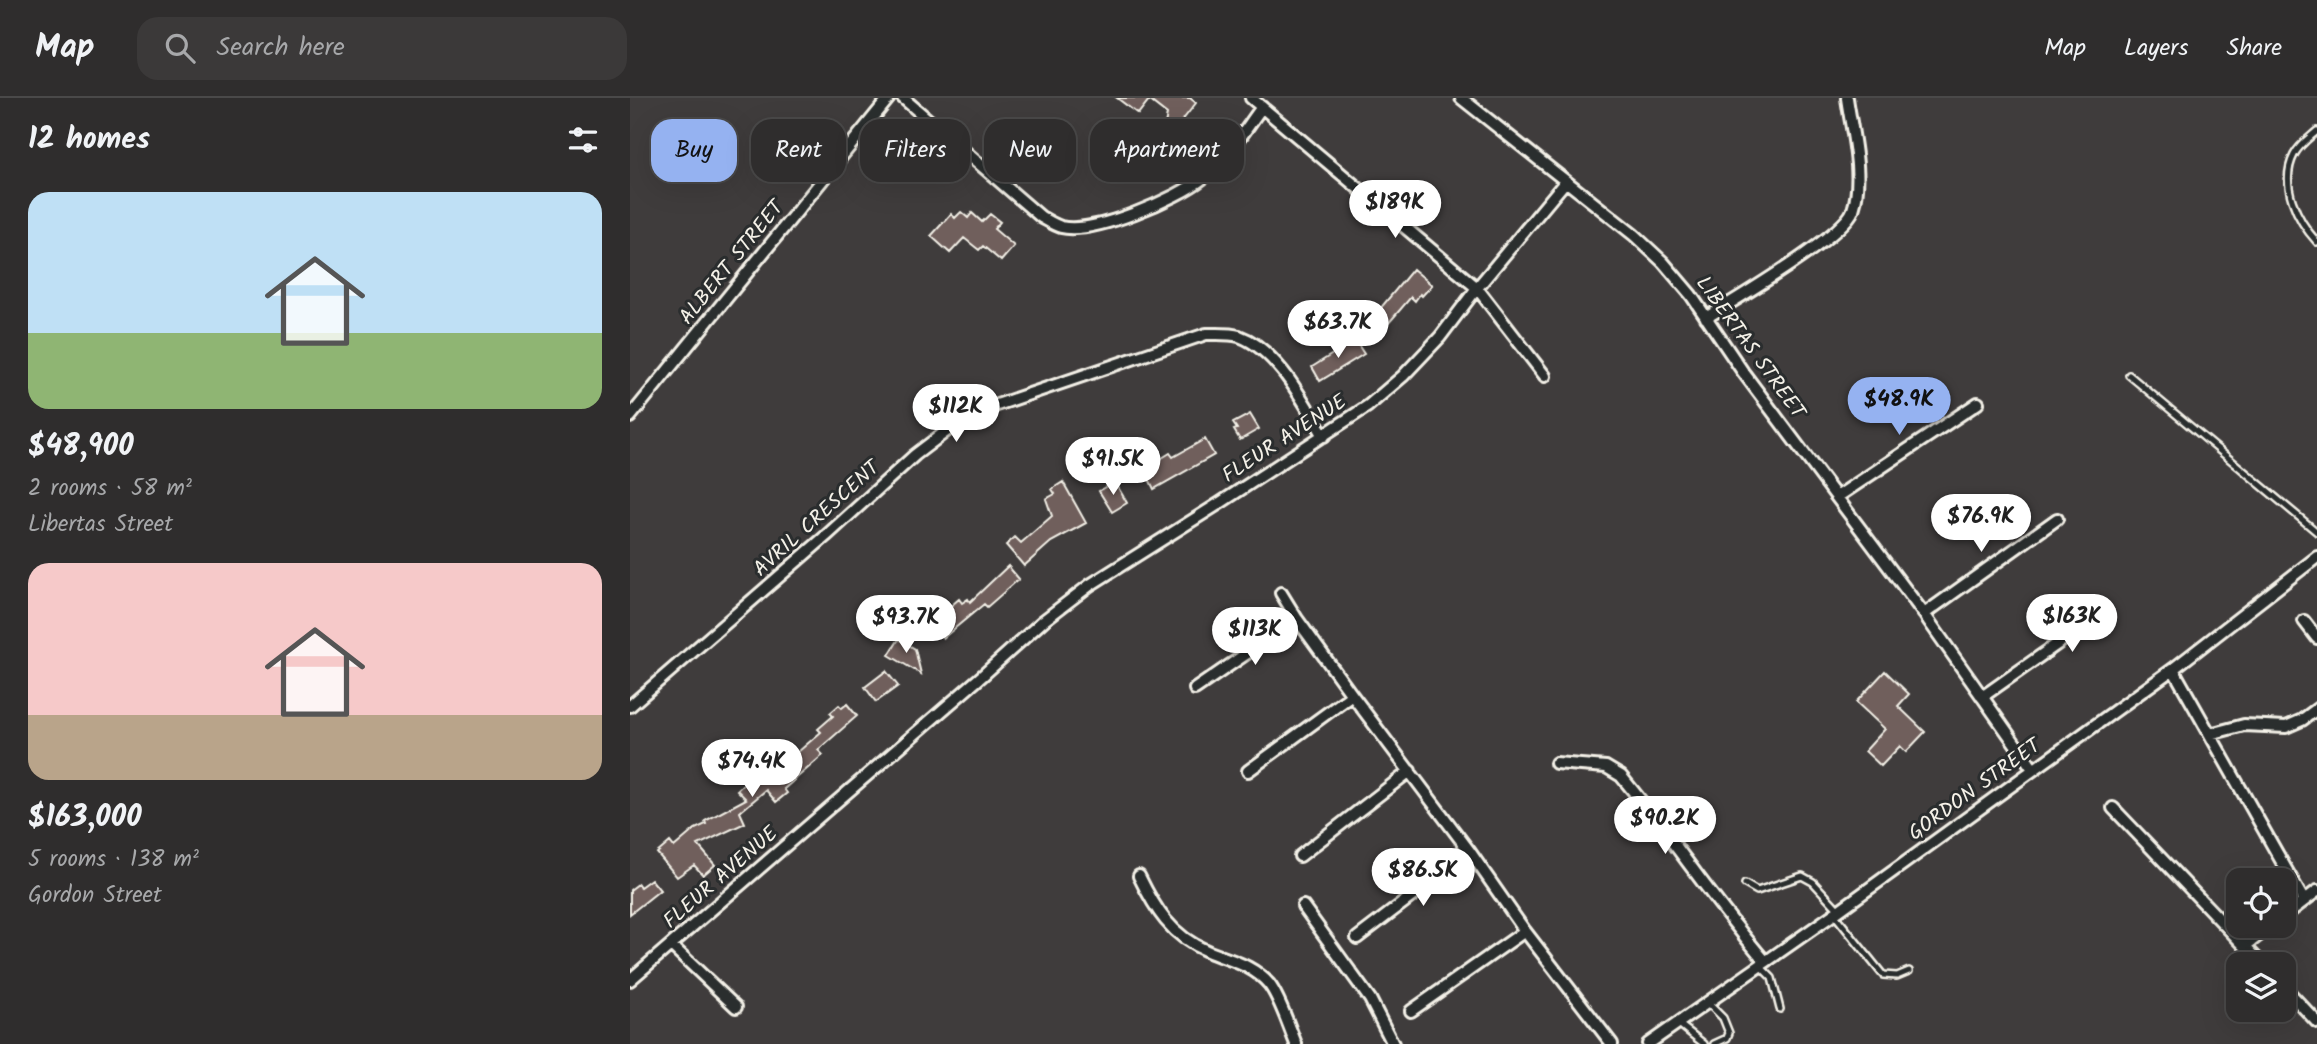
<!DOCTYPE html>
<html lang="en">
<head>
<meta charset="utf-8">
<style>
	:root { --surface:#2f2d2d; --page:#3b3939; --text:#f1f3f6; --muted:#a7a8aa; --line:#4a4949; --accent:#95b2f1 }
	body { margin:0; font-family:Kalam,sans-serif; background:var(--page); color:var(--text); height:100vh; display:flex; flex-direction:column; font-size:26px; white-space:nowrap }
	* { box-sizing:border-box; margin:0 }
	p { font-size:23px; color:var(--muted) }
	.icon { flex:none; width:38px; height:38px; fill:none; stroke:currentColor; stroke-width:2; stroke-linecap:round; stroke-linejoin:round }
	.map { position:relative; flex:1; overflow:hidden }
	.sheet { display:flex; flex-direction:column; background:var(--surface); width:630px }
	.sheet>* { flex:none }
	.banner { position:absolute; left:21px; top:21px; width:665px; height:63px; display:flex; gap:14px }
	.tools { position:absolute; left:1596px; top:770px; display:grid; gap:14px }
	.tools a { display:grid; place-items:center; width:70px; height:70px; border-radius:14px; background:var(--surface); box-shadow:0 7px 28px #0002,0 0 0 2px var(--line); font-size:35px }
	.price { position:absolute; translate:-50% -60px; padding:0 16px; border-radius:24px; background:#fff; color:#222; font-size:23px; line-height:46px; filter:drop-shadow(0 2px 4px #0008) }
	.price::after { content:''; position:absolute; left:50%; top:42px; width:21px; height:16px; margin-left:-10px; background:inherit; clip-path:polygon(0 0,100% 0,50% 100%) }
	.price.active { background:var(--accent); color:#111 }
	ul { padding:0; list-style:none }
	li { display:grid; align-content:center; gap:14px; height:371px; padding:0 28px }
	li span { display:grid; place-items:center; height:217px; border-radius:21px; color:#555 }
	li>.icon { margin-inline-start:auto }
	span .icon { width:126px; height:126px; fill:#fffc; stroke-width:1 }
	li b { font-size:30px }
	h2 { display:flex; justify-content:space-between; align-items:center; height:84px; padding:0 28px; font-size:30px }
	.pill { padding:0 24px; border-radius:21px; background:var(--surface); box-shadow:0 7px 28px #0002,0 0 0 2px var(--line); font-size:24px; line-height:63px }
	.pill.active { background:var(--accent); color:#111 }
	header { display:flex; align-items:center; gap:42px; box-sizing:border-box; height:98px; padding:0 35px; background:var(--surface); border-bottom:2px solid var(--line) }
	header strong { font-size:33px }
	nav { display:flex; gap:38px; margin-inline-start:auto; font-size:24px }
	.search { width:490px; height:63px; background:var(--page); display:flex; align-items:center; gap:18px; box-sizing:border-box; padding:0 24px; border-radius:21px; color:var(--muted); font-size:26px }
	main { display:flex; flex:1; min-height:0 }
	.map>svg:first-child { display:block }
	.building { fill:#705e5c; stroke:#f4f1e8; stroke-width:2 }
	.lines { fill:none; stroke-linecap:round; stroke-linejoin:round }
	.lane-casing { stroke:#f4f1e8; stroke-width:10 }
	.street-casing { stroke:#f4f1e8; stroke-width:16 }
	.lane { stroke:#2a2d2e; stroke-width:5 }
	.street { stroke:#2a2d2e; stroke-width:10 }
	.labels { text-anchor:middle; stroke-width:6; stroke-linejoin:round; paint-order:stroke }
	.street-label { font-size:21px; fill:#f4f1e8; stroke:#2a2d2e }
</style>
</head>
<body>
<header>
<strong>Map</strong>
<div class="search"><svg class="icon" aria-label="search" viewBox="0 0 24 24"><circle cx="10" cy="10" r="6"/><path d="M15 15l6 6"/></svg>Search here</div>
<nav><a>Map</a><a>Layers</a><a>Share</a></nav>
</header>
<main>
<section class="sheet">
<h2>12 homes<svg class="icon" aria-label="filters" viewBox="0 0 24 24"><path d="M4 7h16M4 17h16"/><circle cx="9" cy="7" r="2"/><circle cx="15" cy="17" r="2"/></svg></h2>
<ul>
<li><span style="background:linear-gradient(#bfe0f5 65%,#8fb573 0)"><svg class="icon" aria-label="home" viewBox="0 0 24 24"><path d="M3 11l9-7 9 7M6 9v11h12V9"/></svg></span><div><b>$48,900</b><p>2 rooms · 58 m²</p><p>Libertas Street</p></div></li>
<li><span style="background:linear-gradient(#f6c9c9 70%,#b9a48a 0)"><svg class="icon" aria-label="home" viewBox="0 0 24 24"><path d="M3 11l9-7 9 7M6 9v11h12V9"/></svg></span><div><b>$163,000</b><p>5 rooms · 138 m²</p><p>Gordon Street</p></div></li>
</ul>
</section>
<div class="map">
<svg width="1687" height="946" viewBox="0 0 1687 946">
	<rect width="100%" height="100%" fill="#3f3c3c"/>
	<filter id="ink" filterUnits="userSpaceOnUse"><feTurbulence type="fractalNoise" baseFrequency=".0143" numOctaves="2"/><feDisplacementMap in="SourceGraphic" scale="14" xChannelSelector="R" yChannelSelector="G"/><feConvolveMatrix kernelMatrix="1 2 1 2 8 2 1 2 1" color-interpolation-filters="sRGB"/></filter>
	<g filter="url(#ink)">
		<path class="building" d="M487,0H560L566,5L544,33L535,26L537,16L519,2L508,16Z
			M288,48L300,59L283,78L271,67Z
			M331,114L338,120L342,115L352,124L360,116L370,124L364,131L384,148L371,163L353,148L349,152L334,140L320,155L301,138L321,116L325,120Z
			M783,171L802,187L792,198L790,196L785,203L781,199L751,234L739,224Z
			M725,242L734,256L690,283L682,269Z
			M620,316L629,331L610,342L604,332L607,331L603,325Z
			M575,341L584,357L524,391L514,371L540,355L543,359Z
			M433,384L456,425L421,444L394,468L376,447L385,439L391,445L422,418L416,401L425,396L422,391Z
			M485,384L497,405L482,414L469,393Z
			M378,468L389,481L357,509L354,506L313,540L302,526L318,514L316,512L329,501L332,505L338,501L340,504Z
			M269,541L285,551L291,576L259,557Z
			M256,573L268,588L246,604L235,589Z
			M1255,573L1279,596L1268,608L1295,634L1276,654L1270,648L1251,668L1235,653L1255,631L1226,604Z
			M217,606L227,618L188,652L193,657L154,691L157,695L146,704L136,692L110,714L115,725L68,747L85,767L73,777L64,767L47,779L27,755L40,744L44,749L65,731L76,726L75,723L116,701L107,692L130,671L138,680L191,634L188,631L203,618L200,615L209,607L212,610Z
			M21,781L30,792L0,816V792L8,786L10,789Z"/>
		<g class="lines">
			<g class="lane-casing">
				<path id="lane" d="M1687,33C1679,40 1669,47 1664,57C1649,86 1667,122 1687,144
					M1499,277L1687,434
					M1115,786L1127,793L1172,778L1183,784L1209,812
					M1204,816L1253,877L1267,878L1279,873
					M1129,867L1142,880L1150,911
					M1078,905L1093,920L1099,935L1097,940L1084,946
					M1049,926L1074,946"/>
			</g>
			<g class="street-casing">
				<path id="street" d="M273,0L411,119C417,122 424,127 431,129C463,137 547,101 573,80C597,62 614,33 632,9
					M621,0L847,190L915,278
					M831,0L1004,137L1033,164L1061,197L1113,274L1294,516L1403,671
					M1076,220C1104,202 1214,138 1223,112C1234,78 1222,35 1217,0
					M0,319L259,0
					M1207,399L1348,305
					M651,495L667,521L722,597L840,754L895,833L982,946
					M1294,516L1427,421
					M1674,523L1687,540
					M1543,571L1674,803
					M565,591L667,521
					M1352,599L1467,518
					M0,608L196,438L285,357L335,319L367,307L576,236C587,236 599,235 609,238C648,252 674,305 694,338
					M1580,636L1614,627L1656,629L1672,622L1687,611
					M926,665L976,669L991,678C1041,738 1084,804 1135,863
					M618,673L722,597
					M1483,710L1632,866
					M670,758L780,673
					M509,778C525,811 541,838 577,853C600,863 622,866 639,886C650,900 659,929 666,946
					M673,808L740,901L763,946
					M1654,818L1687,793
					M727,840L840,754
					M41,847L106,909
					M1615,848L1641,828
					M0,882L352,578L413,523L460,487L590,405L738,308L773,278L810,239L847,190L935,84
					M1654,889L1687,924
					M781,913L895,833
					M1018,946L1204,816L1543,571L1687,459"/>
			</g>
			<use href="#lane" class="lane"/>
			<use href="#street" class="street"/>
		</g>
	</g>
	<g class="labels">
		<g class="street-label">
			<text transform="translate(101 164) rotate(-51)" y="7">ALBERT STREET</text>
			<text transform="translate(1121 249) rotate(54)" y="7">LIBERTAS STREET</text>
			<text transform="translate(654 340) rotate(-33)" y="7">FLEUR AVENUE</text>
			<text transform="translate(186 420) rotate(-42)" y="7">AVRIL CRESCENT</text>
			<text transform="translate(1344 691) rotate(-36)" y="7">GORDON STREET</text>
			<text transform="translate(90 779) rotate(-41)" y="7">FLEUR AVENUE</text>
		</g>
	</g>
</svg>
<div class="tools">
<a><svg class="icon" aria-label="locate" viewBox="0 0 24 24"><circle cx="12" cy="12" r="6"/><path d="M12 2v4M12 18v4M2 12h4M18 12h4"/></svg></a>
<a><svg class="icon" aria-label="layers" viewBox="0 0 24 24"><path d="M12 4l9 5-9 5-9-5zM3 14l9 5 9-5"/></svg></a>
</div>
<b class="price" style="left:765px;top:142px">$189K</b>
<b class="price" style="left:708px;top:262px">$63.7K</b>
<b class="price active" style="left:1269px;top:339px">$48.9K</b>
<b class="price" style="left:326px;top:346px">$112K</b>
<b class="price" style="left:483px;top:399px">$91.5K</b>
<b class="price" style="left:1351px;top:456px">$76.9K</b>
<b class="price" style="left:1442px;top:556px">$163K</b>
<b class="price" style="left:276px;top:557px">$93.7K</b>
<b class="price" style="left:625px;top:569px">$113K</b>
<b class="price" style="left:122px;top:701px">$74.4K</b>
<b class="price" style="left:1035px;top:758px">$90.2K</b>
<b class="price" style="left:793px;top:810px">$86.5K</b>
<div class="banner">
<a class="pill active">Buy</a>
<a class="pill">Rent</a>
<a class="pill">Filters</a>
<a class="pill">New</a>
<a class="pill">Apartment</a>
</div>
</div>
</main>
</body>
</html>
